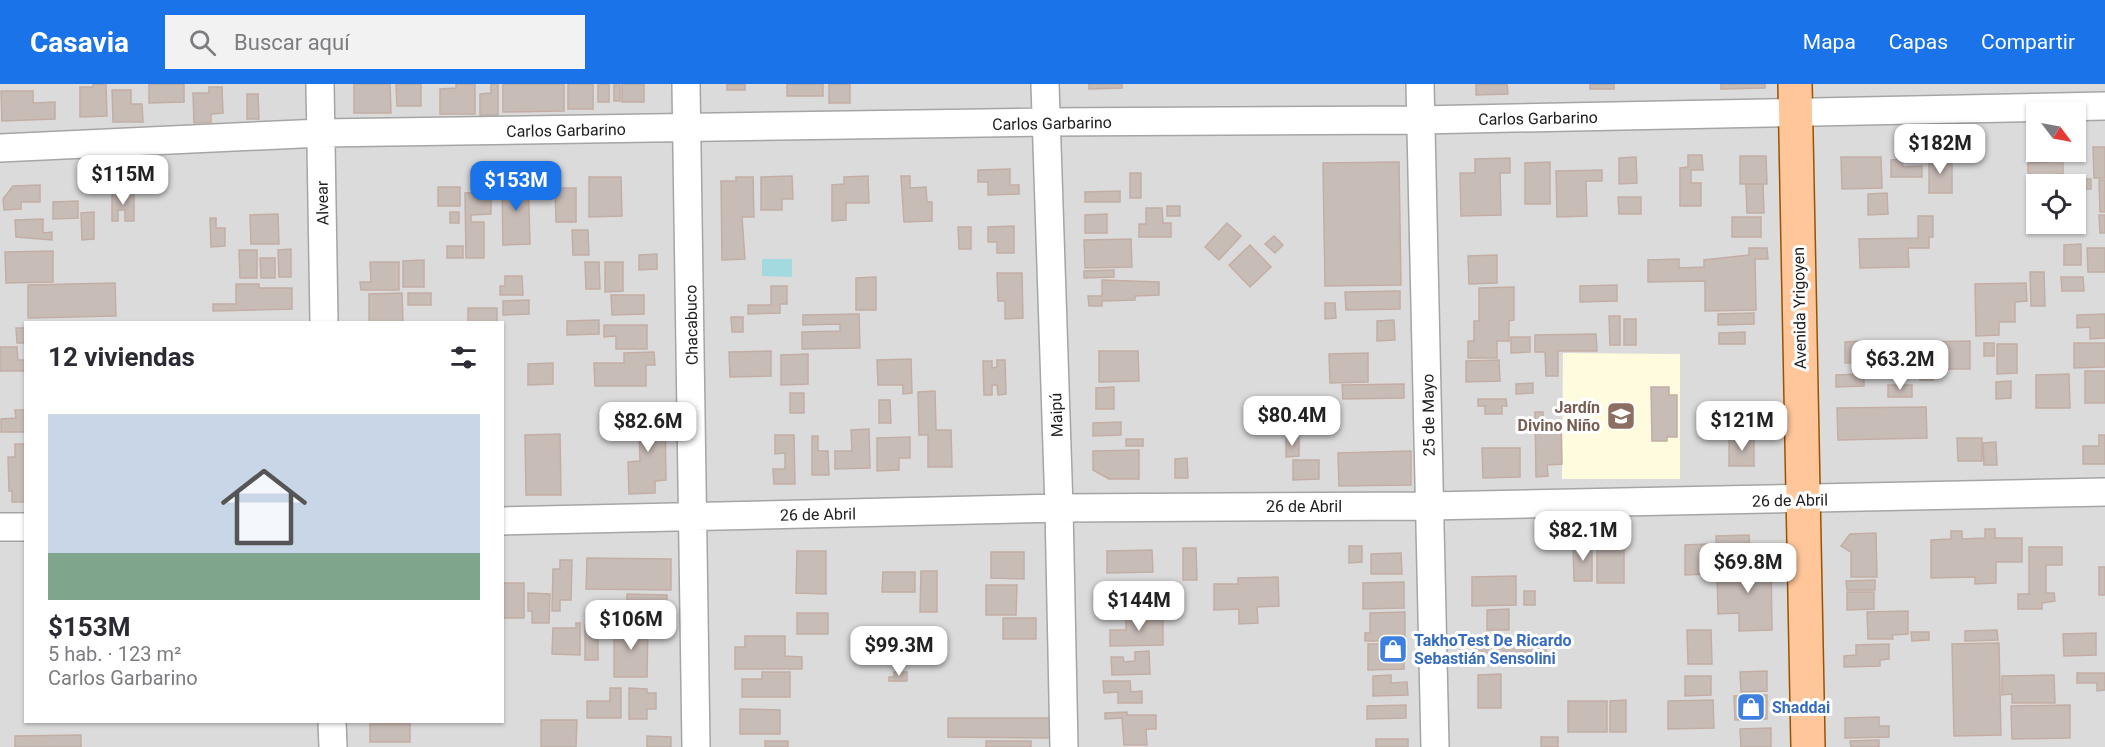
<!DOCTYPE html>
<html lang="es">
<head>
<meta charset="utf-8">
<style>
	:root { --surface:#fff; --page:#f2f2f3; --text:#2b2b33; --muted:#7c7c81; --line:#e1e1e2; --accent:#1a73e8 }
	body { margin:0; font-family:Roboto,sans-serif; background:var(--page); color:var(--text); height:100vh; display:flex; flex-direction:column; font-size:22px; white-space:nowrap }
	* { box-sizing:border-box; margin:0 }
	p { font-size:20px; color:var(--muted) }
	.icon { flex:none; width:33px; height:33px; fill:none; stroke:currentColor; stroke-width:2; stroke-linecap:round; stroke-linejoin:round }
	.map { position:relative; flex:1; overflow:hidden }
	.side { position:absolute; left:24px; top:237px; width:480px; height:402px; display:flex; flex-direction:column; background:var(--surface); border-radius:0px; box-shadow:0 2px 4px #0004 }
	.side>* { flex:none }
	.needle { width:39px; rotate:122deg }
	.tools { position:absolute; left:2026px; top:18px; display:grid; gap:12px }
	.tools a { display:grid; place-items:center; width:60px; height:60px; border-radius:0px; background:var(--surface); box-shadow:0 2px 4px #0004; font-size:30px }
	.price { position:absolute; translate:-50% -51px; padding:0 14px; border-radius:12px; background:#fff; color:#222; font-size:20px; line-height:39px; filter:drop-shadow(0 2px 3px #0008) }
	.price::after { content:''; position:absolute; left:50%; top:36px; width:18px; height:14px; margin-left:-9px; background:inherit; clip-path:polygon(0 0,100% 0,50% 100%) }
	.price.active { background:var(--accent); color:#fff }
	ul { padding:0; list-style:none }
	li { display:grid; align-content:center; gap:12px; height:318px; padding:0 24px }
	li+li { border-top:2px solid var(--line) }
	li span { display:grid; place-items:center; height:186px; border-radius:0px; color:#555 }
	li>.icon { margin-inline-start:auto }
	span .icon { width:108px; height:108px; fill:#fffc; stroke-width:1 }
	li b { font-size:26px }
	h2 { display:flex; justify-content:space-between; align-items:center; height:72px; padding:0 24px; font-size:26px }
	header { display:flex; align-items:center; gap:36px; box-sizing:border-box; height:84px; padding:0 30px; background:var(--accent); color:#fff }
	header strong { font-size:28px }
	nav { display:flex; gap:33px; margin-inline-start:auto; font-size:21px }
	.search { width:420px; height:54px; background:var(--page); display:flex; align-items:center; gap:15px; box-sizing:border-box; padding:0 21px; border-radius:0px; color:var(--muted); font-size:22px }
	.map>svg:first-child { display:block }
	.residential { fill:#dcdbdb; fill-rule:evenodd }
	.education { fill:#fffbde }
	.water { fill:#a2dae0 }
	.building { fill:#c8bcb7; stroke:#c2aea5; stroke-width:1.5 }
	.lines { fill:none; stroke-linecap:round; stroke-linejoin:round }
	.minor-casing { stroke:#a5a5a5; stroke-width:30 }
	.major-casing { stroke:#995300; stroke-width:36 }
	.minor { stroke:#fff; stroke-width:27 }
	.major { stroke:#ffc69a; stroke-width:33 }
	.labels { text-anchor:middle; stroke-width:6; stroke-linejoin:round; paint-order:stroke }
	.street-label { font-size:16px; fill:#1e1e1e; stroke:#fff }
	.education-label { font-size:16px; font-weight:bold; fill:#785e54; stroke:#fff; text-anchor:end }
	.shop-label { font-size:16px; font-weight:bold; fill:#366cbe; stroke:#fff; text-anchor:start }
</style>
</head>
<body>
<header>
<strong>Casavia</strong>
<div class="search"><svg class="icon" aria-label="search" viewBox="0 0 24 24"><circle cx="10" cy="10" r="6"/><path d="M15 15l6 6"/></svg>Buscar aquí</div>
<nav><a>Mapa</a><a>Capas</a><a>Compartir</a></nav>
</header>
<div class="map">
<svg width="2105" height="663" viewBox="0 0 2105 663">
	<rect width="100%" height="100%" fill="#f0eae4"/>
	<path class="residential" d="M0,0H2105V663H0ZM2037,28H2076V68H2037ZM2037,100H2076V140H2037ZM26,238H502V638H26Z"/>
	<path class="education" d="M1563,269L1680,270V395H1562Z"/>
	<path class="water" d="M762,175H792V193L762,192Z"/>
	<path class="building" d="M93,0H106L107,32L80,33V3H93Z
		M149,0H184V18L149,19Z
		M354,0H390L391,29H354Z
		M396,0H421V22H397Z
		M456,0H475V30H440V5L456,4Z
		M491,0H498V31H480V10L491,9Z
		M503,0H564V27L503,28Z
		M568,0H593V25H568Z
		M598,0H609V18H598Z
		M622,0H644V18H622Z
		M727,0H745V6H727Z
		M787,0H823V12H787Z
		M829,0H850V19H829Z
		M1089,0H1122V4L1089,5Z
		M1476,0H1507L1508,10L1476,11Z
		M1590,0H1614V5H1590Z
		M1721,0H1765V4L1721,5Z
		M614,1H620V17H614Z
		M209,3H222L223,29L211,30V38L194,39L193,9H209Z
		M112,6H131V20H142L143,38H113Z
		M1,7H33V19L55,18V35L2,37Z
		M247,10H258L259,35H247Z
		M2093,63H2105V94H2094Z
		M1944,70V76H1952V109H1929V71Z
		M1688,71H1702L1703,86H1691V99H1701V122H1680V84L1688,83Z
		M1740,72H1766L1767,100H1740Z
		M2048,72H2063V90H2056V100H2037V115H2028V79L2049,78Z
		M1636,73L1637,99L1619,100V74Z
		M1841,73H1881L1882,104L1842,105Z
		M1510,74V89H1500L1501,131L1461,132L1460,89H1475V75Z
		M1902,75L1903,83L1922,82V93H1891V76Z
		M1399,78L1401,201L1325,202L1323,79Z
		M1550,78V120H1525V79Z
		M1010,85V101H1019V110L988,111V98H978V86Z
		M1602,86V97H1586L1587,132L1557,133L1556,87Z
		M1130,89H1141V114H1130Z
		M792,92L793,115H782V126H761V93Z
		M868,92L869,119H846V136L832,137V101L844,100V93Z
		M901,92H910V104L926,103L927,118H932V137L904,138Z
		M589,93H621L622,132L589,133Z
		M736,93H753L754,133H742L745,175L722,176L721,97H736Z
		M528,95L530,160L503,161L502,96Z
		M2071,95H2091V105H2076V100H2071Z
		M2099,96H2105V128H2100Z
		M1746,100H1763L1764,129H1747Z
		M40,101V118H21V125L4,126L3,115L13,102Z
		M438,103H460V122H438Z
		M555,104H576V138H556Z
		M1120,107V118H1085V108Z
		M491,108V130L471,131V138H484V174H466L465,109Z
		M112,109H134V137H125V126H118V137H112Z
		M1887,109L1888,130L1868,131V110Z
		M1618,113H1641V130H1619Z
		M78,117V134L53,135V118Z
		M1167,122H1180V132H1167Z
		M1146,124H1162L1163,139H1171V153H1139V140H1146Z
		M94,128V155L82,156L81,129Z
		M450,128H459V139H450Z
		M278,130L279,160H251L250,131Z
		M1107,130V149H1085V131Z
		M2099,131H2105V149H2100Z
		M1918,132H1933V153H1929V164H1908L1909,183L1860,184L1859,155L1918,154Z
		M1732,133H1761V153H1732Z
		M210,134H216V144H225V162L211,163Z
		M43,135V149L52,148V156L16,153L15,136Z
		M1227,139L1241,152L1219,176L1205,163Z
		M1014,142V169H997V158H988V143Z
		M958,143H971V165H959Z
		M572,146H588L589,171H573Z
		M1274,152L1283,161L1275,169L1265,160Z
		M1131,155L1132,183L1085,184L1084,156Z
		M2081,160V181H2064V161Z
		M1250,161L1271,183L1250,203L1229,181Z
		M447,162H463V174H447Z
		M1749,164H1767L1768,175H1755L1756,226L1705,227V197L1648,198V176L1679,175V184L1704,183V176L1749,171Z
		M2087,164H2105V188H2088Z
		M291,165V193H279L278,166Z
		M239,166H257V194H240Z
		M53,167V198L6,199L5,168Z
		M657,170V185L639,186V171Z
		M1497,171V199L1469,200L1468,172Z
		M260,174H275V194H261Z
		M424,176V203H403V177Z
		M370,178H399V206H361L360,198H371Z
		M585,178H599L600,205H586Z
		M605,178H623V207L605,208Z
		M1114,186V193L1084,194V187Z
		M2030,188H2044L2045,222H2031Z
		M997,189H1022L1023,234L1005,235V217H998Z
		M505,192H522L523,211H500V202H505Z
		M876,193V226H856V194Z
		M2061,193H2083L2084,207H2062Z
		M1102,196L1159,198V211L1135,212V216L1102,217V222H1089L1088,212H1102Z
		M115,199L116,232L28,234V201Z
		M2026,199L2027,217L2015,218V238H1999V251L1976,252L1975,200Z
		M236,200H259V204H292V225L213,227V220H236Z
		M1617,201V217L1580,218V202Z
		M771,202H787V220H780V229L748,230V221H771Z
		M1514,203V236L1509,237V257H1497V274H1468V257H1474V237H1479V204Z
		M1400,207V225L1346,226L1345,208Z
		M402,209L403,238H369V210Z
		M408,209H431V221H408Z
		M611,211H644V230L612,231Z
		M529,216V230L503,231V217Z
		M1325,219H1335L1336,234L1325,235Z
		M468,224H497V238H468Z
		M1754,229V240L1718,241V230Z
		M859,230L860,264L802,265V248L840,247V240L803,241V231Z
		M2105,230V254L2090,255V243L2077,244V231Z
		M1609,232H1620V261H1610Z
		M731,233H743V248H732Z
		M1624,235H1636V261H1624Z
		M599,236V250L567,251V237Z
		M1394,236L1395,256L1377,257V237Z
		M604,241H647V265H616V252L604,253Z
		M16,244H26V259H17Z
		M1745,248V260H1719V249Z
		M1596,250L1597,267H1558V292H1546L1545,268H1535V251Z
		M1511,253H1530V268L1511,269Z
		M1862,257V269H1874V278L1845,279V258Z
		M1970,257V285H1933V296H1920V258Z
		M1984,259H1994V272H1984Z
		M2074,259H2105V283L2074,284Z
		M1997,260H2017V289L1997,290Z
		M0,263H17L18,276H26V287H0Z
		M771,267V292L730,293L729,268Z
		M1099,267H1138L1139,297L1099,298Z
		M654,268L655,281H646V302H595L594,279H624V269Z
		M1368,269V298L1330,299L1329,270Z
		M808,270V300L781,301V271Z
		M911,275L912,309L903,310V301H878L877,276Z
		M997,276H1005L1006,310L998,311L997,301H992V311H984L983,277H992V284L997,283Z
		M1499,276L1500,297L1466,298V277Z
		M553,279V300L528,301V280Z
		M2085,287H2105V319H2085Z
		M1864,290V302L1836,303V291Z
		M2069,290L2070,324H2036V291Z
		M2011,297V314L1996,315V298Z
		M1533,299V309L1516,310V300Z
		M1404,300V314L1343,315L1342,301Z
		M1888,301H1912V313H1888Z
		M1114,303V325H1096V304Z
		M1651,303H1669V311H1677V353H1667V357H1652Z
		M935,307L936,346H951L952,383H928V351H919L918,308Z
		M790,309H804V329H790Z
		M1478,315H1506L1507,322H1502V330H1485V322H1478Z
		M879,316H890L891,339H879Z
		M1926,323L1927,354L1838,356L1837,324Z
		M1760,324V335H1730L1729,325Z
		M15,326H26V348H1V335L16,334Z
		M1535,328H1543V338H1561L1562,380L1547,381L1548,392L1536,393Z
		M665,329L666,396L655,397V409L629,410L628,378L640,377L639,342H626V330Z
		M1121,338V351L1093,352V339Z
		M869,345L870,384L835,385V367H852L851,346Z
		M560,350L561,411H526L525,351Z
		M775,351H794L795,400H774L773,385H785V369L775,370Z
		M2099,351H2105V380H2083V362H2099Z
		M812,352H818V367H828L829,391H812Z
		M910,353V374H899V386L877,387V354Z
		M1754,353V382H1729V354Z
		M1286,354H1299V372L1286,373Z
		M1957,354H1982V377H1958Z
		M1126,355H1143V362H1126Z
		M1996,358L1997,381H1984L1983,359Z
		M15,360H26V418H12V407H9L8,373H15Z
		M1482,364H1520V393L1483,394Z
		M1139,366V395H1109L1093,386V367Z
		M1411,367V401L1339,402L1338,369Z
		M1187,374L1188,394H1175V375Z
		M1293,376H1319V395L1293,396Z
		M1985,445H1995V454H2022V478H1996V499L1975,500V493L1931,494V456L1951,455V447H1962V455L1985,454Z
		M1876,449L1877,493H1851V468L1841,462L1850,450Z
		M1749,451L1750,474H1726V481H1717L1716,452Z
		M1573,460H1592V497H1574Z
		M1706,460V490L1685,491V461Z
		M1349,462H1362V478L1349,479Z
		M1597,463H1624V499H1597Z
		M2029,463H2062V481H2046V509H2054L2055,517L2042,519V525H2018V510H2029Z
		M1183,464H1196L1197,496H1183Z
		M1152,466L1153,488L1107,489V467Z
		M797,467H826V510L796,509Z
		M991,468H1024V495L991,494Z
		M1401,469L1402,490H1371V470Z
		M587,474L671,475V506L586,505Z
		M1746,474H1771L1772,546L1739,547V529L1718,530L1717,486L1746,485Z
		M560,476H572L571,516H560V527H552L553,485H560Z
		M2099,483H2105V511H2099Z
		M921,487H937V528H920Z
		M883,488H915V508H882Z
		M1516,492V521L1472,522V493Z
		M1278,493L1279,522L1257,523L1258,539L1239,540V525L1214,526V500H1238V494Z
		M1875,496V506H1847L1846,497Z
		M1404,498V524L1363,525V499Z
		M502,499H524V534H502Z
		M986,501H1017L1016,531H986Z
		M1162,502V526L1128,527L1127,503Z
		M1524,507H1535V521H1524Z
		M1847,508H1874V525L1847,526Z
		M528,509L550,510L549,539H532V527H528Z
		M627,510L667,511L666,538H610V524H627Z
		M1509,525V546H1487V526Z
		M1908,527V550L1892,551L1893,555H1868L1867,528Z
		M1405,528V557H1365V549H1370V529Z
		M797,529H828V550H797Z
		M1126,533H1163V561L1110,562V546H1126Z
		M1003,534H1036V555H1003Z
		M576,539H580V571L552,570L553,544H576Z
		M585,541H598V576H585Z
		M614,541H648L647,593H614Z
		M1687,546H1711L1712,580H1688Z
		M1997,546L1998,556L1965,557V547Z
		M1911,548H1929V556L1912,557Z
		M2096,549V571L2064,572L2063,550Z
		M745,552H785V572L802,573V585H735V563H745Z
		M1546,557V568L1506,569V580L1474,581V558Z
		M1999,559L2001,651L1954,652L1952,560Z
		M1368,560H1404V585L1368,586Z
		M1889,560V575L1880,576V582L1844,583V572L1856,571V561Z
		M1149,567L1150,590L1112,591L1111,573H1123L1124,578L1135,577V568Z
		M1767,587V607L1741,608L1740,588Z
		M762,588H790V613H742V595H762Z
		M894,588H907V597H889V593H894Z
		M2077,589H2105V606L2097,607V599H2077Z
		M1501,590V624H1478V591Z
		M1391,591V599L1407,598L1408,611L1373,612V592Z
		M2054,591L2055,619H2012V610L2002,611V592Z
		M1685,592H1711V611L1685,612Z
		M1103,597H1130L1131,608L1142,607V619H1118V608L1104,609Z
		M610,604H621V634H587V617H610Z
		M629,604L647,605V609H656V625H647V635H629Z
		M1767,611V635L1735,636L1734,612Z
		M1626,616V648H1610V617Z
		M1713,616L1714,644L1668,645V617Z
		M1568,617H1607V648H1568Z
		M1406,621V634L1367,635V622Z
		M2070,621V654L2012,655L2011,622Z
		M740,625L780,626V650H740Z
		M1127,628V631H1156V645H1146L1147,661H1124L1122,634L1105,635V629Z
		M1879,633V642H1889V653L1845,654V634Z
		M948,634H1051V654L948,653Z
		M541,636H577L576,663H541Z
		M370,640H410V658H370Z
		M1771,644V663H1741L1740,645Z
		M81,651V663H15V652Z
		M647,652L671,653V663H647Z
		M1541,653H1558V663H1541Z
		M1376,655H1408V663H1376Z
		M1879,656V663H1851L1850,657Z
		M765,657H788V663H765Z
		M986,657H1031V663H986Z"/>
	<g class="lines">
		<g class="minor-casing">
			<path id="minor" d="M320,0L324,238
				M686,0L696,663
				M1045,0L1059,424L1064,663
				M1420,0L1435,663
				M0,64L321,49L1046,38L1420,36L2105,22
				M502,437L1059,424L1430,422L2105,408
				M0,443H26
				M332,638L333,663"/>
		</g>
		<g class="major-casing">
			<path id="major" d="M1795,0L1808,663"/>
		</g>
		<use href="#minor" class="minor"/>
		<use href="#major" class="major"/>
	</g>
	<defs>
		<g id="school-square" transform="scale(1.5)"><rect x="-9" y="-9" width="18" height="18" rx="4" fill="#8d6e63" stroke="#fff"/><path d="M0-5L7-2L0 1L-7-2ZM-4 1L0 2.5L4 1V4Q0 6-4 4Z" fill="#fff"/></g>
		<g id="shop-square" transform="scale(1.5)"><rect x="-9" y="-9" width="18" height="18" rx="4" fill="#3f7fe0" stroke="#fff"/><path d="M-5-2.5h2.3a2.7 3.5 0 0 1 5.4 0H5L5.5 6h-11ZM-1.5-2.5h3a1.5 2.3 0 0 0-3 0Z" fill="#fff"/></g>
	</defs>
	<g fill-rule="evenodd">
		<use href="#school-square" x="1621" y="332"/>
		<use href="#shop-square" x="1393" y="565"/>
		<use href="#shop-square" x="1751" y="623"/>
	</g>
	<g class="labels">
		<g class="street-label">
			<text transform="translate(1538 34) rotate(-1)" y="6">Carlos Garbarino</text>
			<text transform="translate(1052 39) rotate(-1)" y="6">Carlos Garbarino</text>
			<text transform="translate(566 46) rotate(-1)" y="6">Carlos Garbarino</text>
			<text transform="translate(322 119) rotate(-91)" y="6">Alvear</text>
			<text transform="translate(1799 224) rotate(-91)" y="6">Avenida Yrigoyen</text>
			<text transform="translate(691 241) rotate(-91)" y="6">Chacabuco</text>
			<text transform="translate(1056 331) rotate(-92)" y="6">Maipú</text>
			<text transform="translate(1428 331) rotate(-91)" y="6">25 de Mayo</text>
			<text transform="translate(1790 416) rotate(-1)" y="6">26 de Abril</text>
			<text x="1304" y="428">26 de Abril</text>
			<text transform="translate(818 430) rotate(-1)" y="6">26 de Abril</text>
		</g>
		<g class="education-label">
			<text x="1600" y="329">Jardín<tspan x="1600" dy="18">Divino Niño</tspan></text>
		</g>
		<g class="shop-label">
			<text x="1414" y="562">TakhoTest De Ricardo<tspan x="1414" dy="18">Sebastián Sensolini</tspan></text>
			<text x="1772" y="629">Shaddai</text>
		</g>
	</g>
</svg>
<div class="tools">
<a><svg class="needle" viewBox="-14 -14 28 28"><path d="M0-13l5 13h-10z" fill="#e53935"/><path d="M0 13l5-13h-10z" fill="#7c7c81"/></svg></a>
<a><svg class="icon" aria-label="locate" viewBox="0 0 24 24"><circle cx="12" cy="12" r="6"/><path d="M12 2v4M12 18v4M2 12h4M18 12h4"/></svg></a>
</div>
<b class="price" style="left:1940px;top:91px">$182M</b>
<b class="price" style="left:123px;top:122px">$115M</b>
<b class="price active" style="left:516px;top:128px">$153M</b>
<b class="price" style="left:1900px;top:307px">$63.2M</b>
<b class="price" style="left:1292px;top:363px">$80.4M</b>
<b class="price" style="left:1742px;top:368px">$121M</b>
<b class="price" style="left:648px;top:369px">$82.6M</b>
<b class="price" style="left:1583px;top:478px">$82.1M</b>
<b class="price" style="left:1748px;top:510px">$69.8M</b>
<b class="price" style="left:1139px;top:548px">$144M</b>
<b class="price" style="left:631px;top:567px">$106M</b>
<b class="price" style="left:899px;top:593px">$99.3M</b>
<section class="side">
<h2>12 viviendas<svg class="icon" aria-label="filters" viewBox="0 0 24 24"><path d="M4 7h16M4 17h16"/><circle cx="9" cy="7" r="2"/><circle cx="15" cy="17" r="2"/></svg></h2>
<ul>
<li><span style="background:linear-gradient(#c9d6e8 75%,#7fa58c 0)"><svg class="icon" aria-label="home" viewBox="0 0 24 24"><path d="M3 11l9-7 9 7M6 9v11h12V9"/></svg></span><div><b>$153M</b><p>5 hab. · 123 m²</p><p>Carlos Garbarino</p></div></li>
</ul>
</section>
</div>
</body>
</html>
